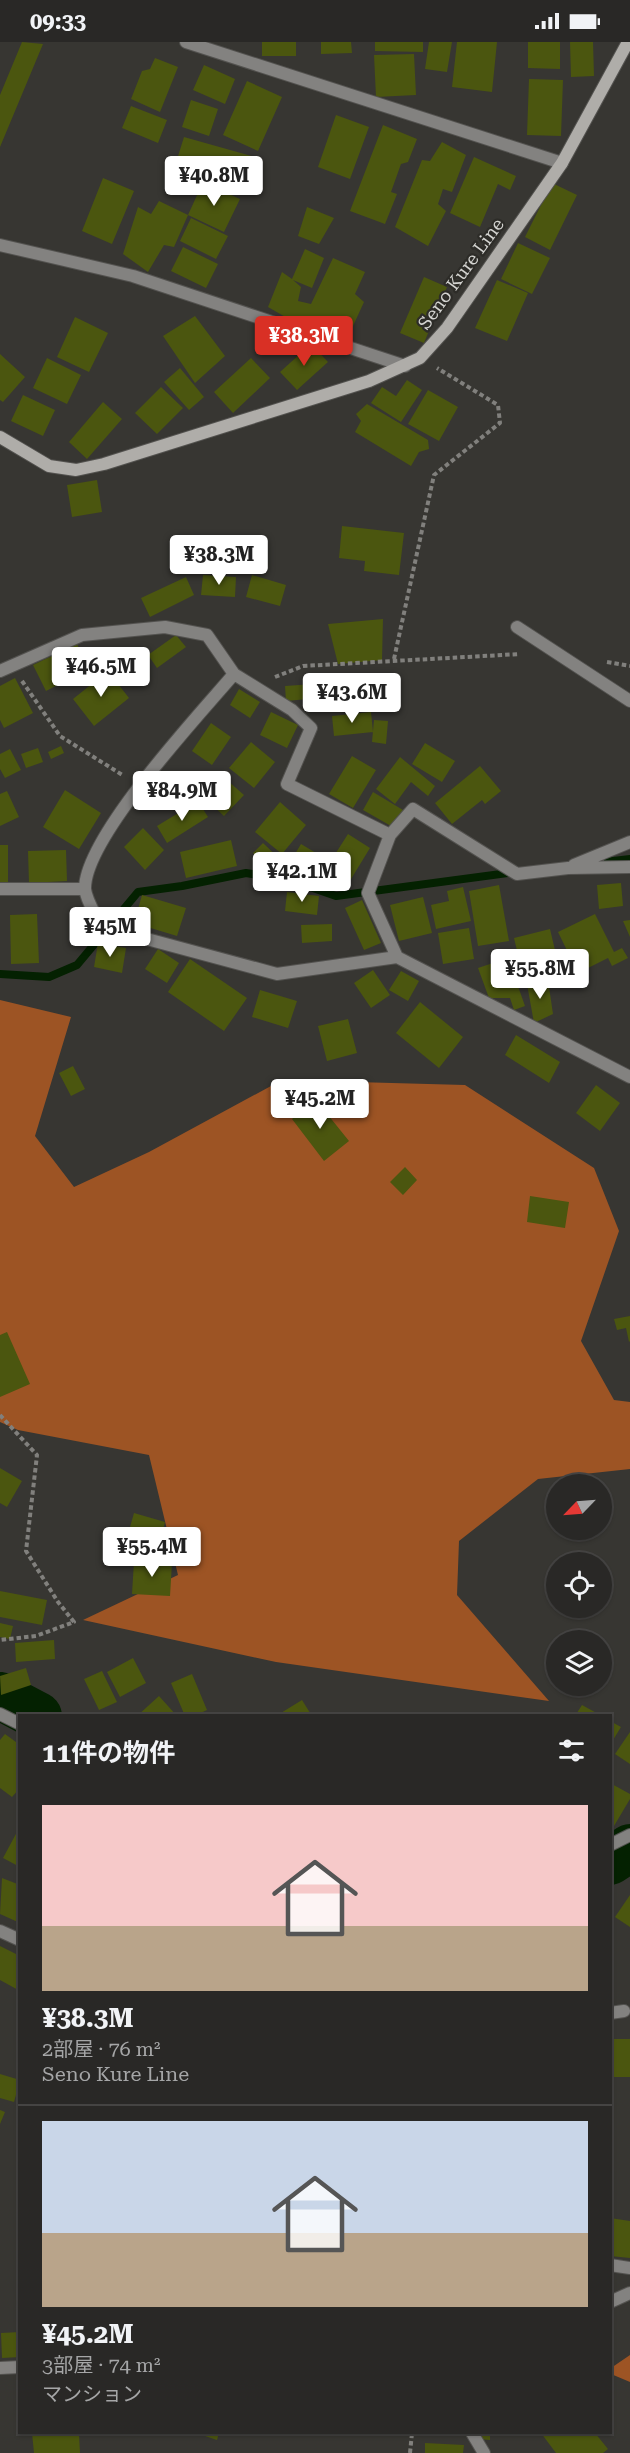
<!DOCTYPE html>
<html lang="ja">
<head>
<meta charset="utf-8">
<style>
	:root { --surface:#292826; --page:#353432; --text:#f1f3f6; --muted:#a5a6a7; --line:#454443; --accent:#d93025 }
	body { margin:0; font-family:"Roboto Serif","Noto Sans JP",serif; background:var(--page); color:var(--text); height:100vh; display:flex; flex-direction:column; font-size:22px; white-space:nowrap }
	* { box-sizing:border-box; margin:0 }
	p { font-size:20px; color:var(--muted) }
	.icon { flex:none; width:33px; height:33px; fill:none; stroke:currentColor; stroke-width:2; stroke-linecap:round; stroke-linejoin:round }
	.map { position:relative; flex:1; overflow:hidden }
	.panel { position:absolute; left:18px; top:1672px; width:594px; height:720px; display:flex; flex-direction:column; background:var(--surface); border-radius:0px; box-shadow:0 2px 4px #0004,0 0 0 2px var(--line) }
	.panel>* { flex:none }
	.needle { width:39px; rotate:245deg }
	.buttons { position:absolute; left:546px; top:1432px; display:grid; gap:12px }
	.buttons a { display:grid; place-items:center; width:66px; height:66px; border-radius:50%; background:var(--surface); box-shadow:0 2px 4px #0004,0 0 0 2px var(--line); font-size:30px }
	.price { position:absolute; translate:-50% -51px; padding:0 14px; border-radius:6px; background:#fff; color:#222; font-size:20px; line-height:39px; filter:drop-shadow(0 2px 3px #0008) }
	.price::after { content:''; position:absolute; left:50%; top:36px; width:18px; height:14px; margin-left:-9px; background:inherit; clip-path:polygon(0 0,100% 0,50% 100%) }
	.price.current { background:var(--accent); color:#fff }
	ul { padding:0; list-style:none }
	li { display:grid; align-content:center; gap:12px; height:318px; padding:0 24px }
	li+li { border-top:2px solid var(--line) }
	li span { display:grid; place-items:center; height:186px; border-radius:0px; color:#555 }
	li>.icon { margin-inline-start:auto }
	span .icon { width:108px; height:108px; fill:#fffc; stroke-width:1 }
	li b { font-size:26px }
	h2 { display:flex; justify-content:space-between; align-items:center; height:72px; padding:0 24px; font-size:26px }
	.status { display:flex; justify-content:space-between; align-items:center; height:42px; padding:0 30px; background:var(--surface); direction:ltr }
	.status svg { height:16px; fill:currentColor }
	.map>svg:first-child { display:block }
	.forest { fill:#9d5424 }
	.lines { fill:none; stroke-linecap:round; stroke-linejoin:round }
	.stream { stroke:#042101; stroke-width:8 }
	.river { stroke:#042101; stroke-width:48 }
	.building { fill:#4b560f }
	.minor-casing { stroke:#53524f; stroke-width:14 }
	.secondary-casing { stroke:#53524f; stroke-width:14 }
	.path { stroke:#81807d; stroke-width:4; stroke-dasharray:4.5 3; stroke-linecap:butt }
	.minor { stroke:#838280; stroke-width:12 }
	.secondary { stroke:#afada9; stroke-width:12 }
	.labels { text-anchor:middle; stroke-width:4.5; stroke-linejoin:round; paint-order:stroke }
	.street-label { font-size:18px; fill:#d4d4d1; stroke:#2d2c28 }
</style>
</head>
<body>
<div class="status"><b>09:33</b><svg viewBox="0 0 49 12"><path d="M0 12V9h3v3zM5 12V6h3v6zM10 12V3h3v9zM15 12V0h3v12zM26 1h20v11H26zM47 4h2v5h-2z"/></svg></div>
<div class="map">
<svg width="630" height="2411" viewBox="0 0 630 2411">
	<rect width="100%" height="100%" fill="#373632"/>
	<path class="forest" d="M0,958L71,975L35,1094L74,1145L149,1110L282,1038L465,1043L594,1126L619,1189L581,1299L614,1358L630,1360V1427L538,1437L459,1499L457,1553L549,1659L276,1620L83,1578L178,1533L149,1413L18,1388L0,1380Z
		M630,2313V2340L611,2332V2326Z"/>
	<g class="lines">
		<path class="stream" d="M605,820L630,817
			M0,932L49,935L77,923L138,850L182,844L246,831L290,838L336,854L515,830"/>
		<path class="river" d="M0,1654L38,1674
			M610,1819L630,1806"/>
	</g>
	<path class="building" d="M22,0L43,2L0,105V53Z
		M262,0H296V14H262Z
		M321,0H351L352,11L321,12Z
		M375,0H423V10L375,9Z
		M429,0H452L447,30L425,27Z
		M457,0H497L492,50L452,45Z
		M528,0H560V27L528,26Z
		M570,0H593L594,34L571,35Z
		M414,12L416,53L376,55L374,13Z
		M155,16L178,25L160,70L131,57L142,29L150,27Z
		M204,23L235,37L225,62L193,48Z
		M529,37L563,38L561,94L527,93Z
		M247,39L282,55L258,109L223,93Z
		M191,58L218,67L209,94L182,85Z
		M131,64L167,78L158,101L122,86Z
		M336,73L369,85L350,137L318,125Z
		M383,83L417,97L408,120L401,122L391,150L397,152L385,182L350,169Z
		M184,95L255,115L246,148L174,127Z
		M442,100L466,113L452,150L443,147L438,162L446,169L428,204L395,185L422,118L430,119Z
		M474,115L516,134L510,148L498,142L480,185L450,171Z
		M103,136L134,149L112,202L82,189Z
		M203,140L240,157L224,190L188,173Z
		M552,141L577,153L550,208L525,195Z
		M159,159L188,173L174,205L164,203L148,230L123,212L138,165L151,172Z
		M307,165L334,176L319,202L298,194Z
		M191,176L228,194L216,217L180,199Z
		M518,201L550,216L532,252L501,237Z
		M183,205L218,222L206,246L171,229Z
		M305,207L324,216L312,246L293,238L301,245L298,259L311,262L333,216L365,230L355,252L364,260L348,295L305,275L301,284L268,265L282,230L292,237Z
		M424,235L447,245L424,301L400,291Z
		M497,238L528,251L507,299L475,286Z
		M195,274L225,314L195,341L163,294Z
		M75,275L108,291L89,330L57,315Z
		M311,302L328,320L297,348L280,330Z
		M0,312L25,335L3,360L0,358Z
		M47,316L81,333L67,362L33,346Z
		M251,316L270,336L233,371L214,350Z
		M180,326L204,355L189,368L164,340Z
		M407,338L422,348L401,380L371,361L382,345L396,354Z
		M161,345L183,366L157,392L135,371Z
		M428,348L458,365L439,399L408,382Z
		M23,353L55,368L43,394L11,379Z
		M103,360L122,377L87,417L69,400Z
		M367,362L428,398L429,407L419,410L411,424L355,390L361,379L356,372Z
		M97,438L102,470L72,475L67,443Z
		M342,484L404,491L399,533L364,529L365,519L339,516Z
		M203,533L236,535L235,555L201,553Z
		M252,533L286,543L280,564L246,555Z
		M186,535L194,553L150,575L141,556Z
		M383,577L382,618L338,622L328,582Z
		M176,593L186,605L157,626L148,613Z
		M77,602L89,627L46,649L33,623Z
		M108,629L129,656L94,684L73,657Z
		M15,636L33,671L4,686L0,678V644Z
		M329,641L330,655L286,659L285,644Z
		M239,647L260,660L250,676L230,663Z
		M271,670L298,683L287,706L260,693Z
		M371,670L373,690L334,694L332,674Z
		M374,678L388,679L386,702L372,700Z
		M211,681L231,695L212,723L192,709Z
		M251,700L275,720L254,746L229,726Z
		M425,701L455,719L442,740L412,722Z
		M61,704L64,711L51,717L48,710Z
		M38,706L43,720L26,726L21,712Z
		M10,707L21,728L5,736L0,727V712Z
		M352,714L376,728L353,766L329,752Z
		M400,715L435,744L428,754L411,740L395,762L376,747Z
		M480,724L501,749L485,762L482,758L452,782L435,761Z
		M219,731L244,753L224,774L200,752Z
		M65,748L101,771L79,807L43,785Z
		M7,749L19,775L0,784V752Z
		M373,750L408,771L398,788L363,768Z
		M198,759L208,775L167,801L157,784Z
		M280,760L306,783L282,812L255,790Z
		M143,786L164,808L145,828L124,805Z
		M348,792L370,806L348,842L325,828Z
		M231,798L237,824L186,836L180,810Z
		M263,801L282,819L272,830L253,811Z
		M301,802L326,817L312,842L286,827Z
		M0,803H8V841H0Z
		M66,808L67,839L29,841L28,809Z
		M621,841L623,864L599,867L597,843Z
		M499,843L509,899L478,904L469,849Z
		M463,845L471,879L436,887L431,863L449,859L447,849Z
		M287,850L319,854L317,873L285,869Z
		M142,853L186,866L177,894L134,881Z
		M423,855L432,891L399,899L390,863Z
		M362,858L381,901L364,908L345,866Z
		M37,872L39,921L11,922L10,873Z
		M595,872L614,910L622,906L628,916L612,924L608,916L578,931L558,890Z
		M630,878V895L623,879Z
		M332,882V899L302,901L301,883Z
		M469,886L474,917L443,922L438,891Z
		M550,887L559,925L523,934L514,896Z
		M98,901L126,906L122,931L94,925Z
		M158,907L179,921L167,941L145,927Z
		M508,916L525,964L514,968L510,956H489L478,926Z
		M190,917L247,956L224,989L168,950Z
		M373,928L390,953L371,966L354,941Z
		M401,929L419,939L408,959L389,948Z
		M548,938L553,972L534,981L527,942Z
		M260,948L297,959L288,986L252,975Z
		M420,960L463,995L439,1026L396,991Z
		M348,977L357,1011L327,1019L318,984Z
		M516,993L560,1020L549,1041L505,1013Z
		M73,1024L85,1047L71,1054L59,1031Z
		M596,1043L620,1061L600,1089L576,1071Z
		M316,1058L349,1099L324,1119L292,1077Z
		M405,1125L417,1138L403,1153L390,1140Z
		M530,1154L569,1160L565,1186L527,1180Z
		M630,1274V1299L629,1300L626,1286L617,1288L614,1277Z
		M7,1290L30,1342L0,1355V1293Z
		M0,1426L22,1439L7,1465L0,1461Z
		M134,1471L165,1480L157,1509L126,1499Z
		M134,1519L172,1521L170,1554L132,1552Z
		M0,1549L47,1558L42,1583L0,1575Z
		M0,1581L13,1584L10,1597L0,1595Z
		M54,1598L55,1617L16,1620L15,1601Z
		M133,1616L146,1641L120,1655L107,1630Z
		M26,1626L31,1643L1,1653L0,1634Z
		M102,1629L117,1660L99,1668L84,1637Z
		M192,1632L207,1668L194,1674H185L171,1641Z
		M159,1654L177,1674H137Z
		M302,1658L312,1674H276Z
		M582,1663L602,1674H575Z
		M610,1679L621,1685L610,1703Z
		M630,1690V1722L615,1712Z
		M5,1692L20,1703V1724L16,1729L20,1731V1746L12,1755L0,1746V1698Z
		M610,1741L630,1752V1757L614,1784L610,1782Z
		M17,1790L20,1792V1825L3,1816Z
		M2,1836L20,1843V1881L0,1872Z
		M630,1853V1885L615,1875Z
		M0,1904L20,1914V1949L0,1938Z
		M610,1997H630V2035H610Z
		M0,2032L20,2038L14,2060L0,2056Z
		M0,2068L5,2070L0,2082Z
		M610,2176L630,2179V2216L610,2214Z
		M20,2290V2315L2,2316L1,2291Z
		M32,2391H54V2394L79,2392L80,2411H34Z
		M196,2391H219L217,2398Z
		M479,2391H490V2398L479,2397Z
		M541,2391H595L608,2407L603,2411H556Z
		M425,2401L464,2403L463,2411H425Z"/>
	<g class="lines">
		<g class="minor-casing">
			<path id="minor" d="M186,0L562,121
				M0,203L133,234L405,324
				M517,585L630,659
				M0,629L82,593L165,585L207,593L234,632L292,668L311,686L287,742L390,793
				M234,632C199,673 84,796 85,847C86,857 95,872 99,881L132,893L277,932L397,915L630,1035
				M574,823L630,800
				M0,847H85
				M397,915L368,851L390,793L413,767L517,832L568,826L630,825
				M0,1672L20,1682
				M610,1803L630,1793
				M0,1889L20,1898
				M610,1971L624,1969
				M610,2223L630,2226
				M610,2260L630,2251
				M0,2326L20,2325
				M472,2391L484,2411"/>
		</g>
		<g class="secondary-casing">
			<path id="secondary" d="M0,395L49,424L76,428L104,422L369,339L420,316L447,286L562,121L628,0"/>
		</g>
		<path class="path" d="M394,617L434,433L500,381L498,363L437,326
			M607,620L630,624
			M275,635L303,624L520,612
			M22,639L60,694L124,734
			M0,1373L37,1413L26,1509L58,1560L74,1580L36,1594L0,1598
			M410,2411L412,2391"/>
		<use href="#minor" class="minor"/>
		<use href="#secondary" class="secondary"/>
	</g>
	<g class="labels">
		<g class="street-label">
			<text transform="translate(461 232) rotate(-54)" y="6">Seno Kure Line</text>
		</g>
	</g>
</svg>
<div class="buttons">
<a><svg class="needle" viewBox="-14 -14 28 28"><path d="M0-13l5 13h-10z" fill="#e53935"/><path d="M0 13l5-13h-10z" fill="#a5a6a7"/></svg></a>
<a><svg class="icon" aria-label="locate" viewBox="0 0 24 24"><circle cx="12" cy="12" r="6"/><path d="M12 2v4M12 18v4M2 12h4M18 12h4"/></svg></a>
<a><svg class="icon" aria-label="layers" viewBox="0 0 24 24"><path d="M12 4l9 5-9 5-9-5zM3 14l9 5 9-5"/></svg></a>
</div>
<b class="price" style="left:214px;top:165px">¥40.8M</b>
<b class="price current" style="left:304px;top:325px">¥38.3M</b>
<b class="price" style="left:219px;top:544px">¥38.3M</b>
<b class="price" style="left:101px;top:656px">¥46.5M</b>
<b class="price" style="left:352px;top:682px">¥43.6M</b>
<b class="price" style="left:182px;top:780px">¥84.9M</b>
<b class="price" style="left:302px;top:861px">¥42.1M</b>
<b class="price" style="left:110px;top:916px">¥45M</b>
<b class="price" style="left:540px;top:958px">¥55.8M</b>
<b class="price" style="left:320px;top:1088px">¥45.2M</b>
<b class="price" style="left:152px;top:1536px">¥55.4M</b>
<section class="panel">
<h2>11件の物件<svg class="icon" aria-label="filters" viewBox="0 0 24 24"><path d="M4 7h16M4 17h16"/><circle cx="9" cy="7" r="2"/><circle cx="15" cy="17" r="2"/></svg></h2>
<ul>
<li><span style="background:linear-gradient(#f6c9c9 65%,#b9a48a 0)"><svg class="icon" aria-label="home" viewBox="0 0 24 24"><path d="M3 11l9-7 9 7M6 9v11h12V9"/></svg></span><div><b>¥38.3M</b><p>2部屋 · 76 m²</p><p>Seno Kure Line</p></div></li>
<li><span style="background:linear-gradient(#c9d6e8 60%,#b9a48a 0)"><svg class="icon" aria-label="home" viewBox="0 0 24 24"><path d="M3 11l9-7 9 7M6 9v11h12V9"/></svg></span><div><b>¥45.2M</b><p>3部屋 · 74 m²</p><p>マンション</p></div></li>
</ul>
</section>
</div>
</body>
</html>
